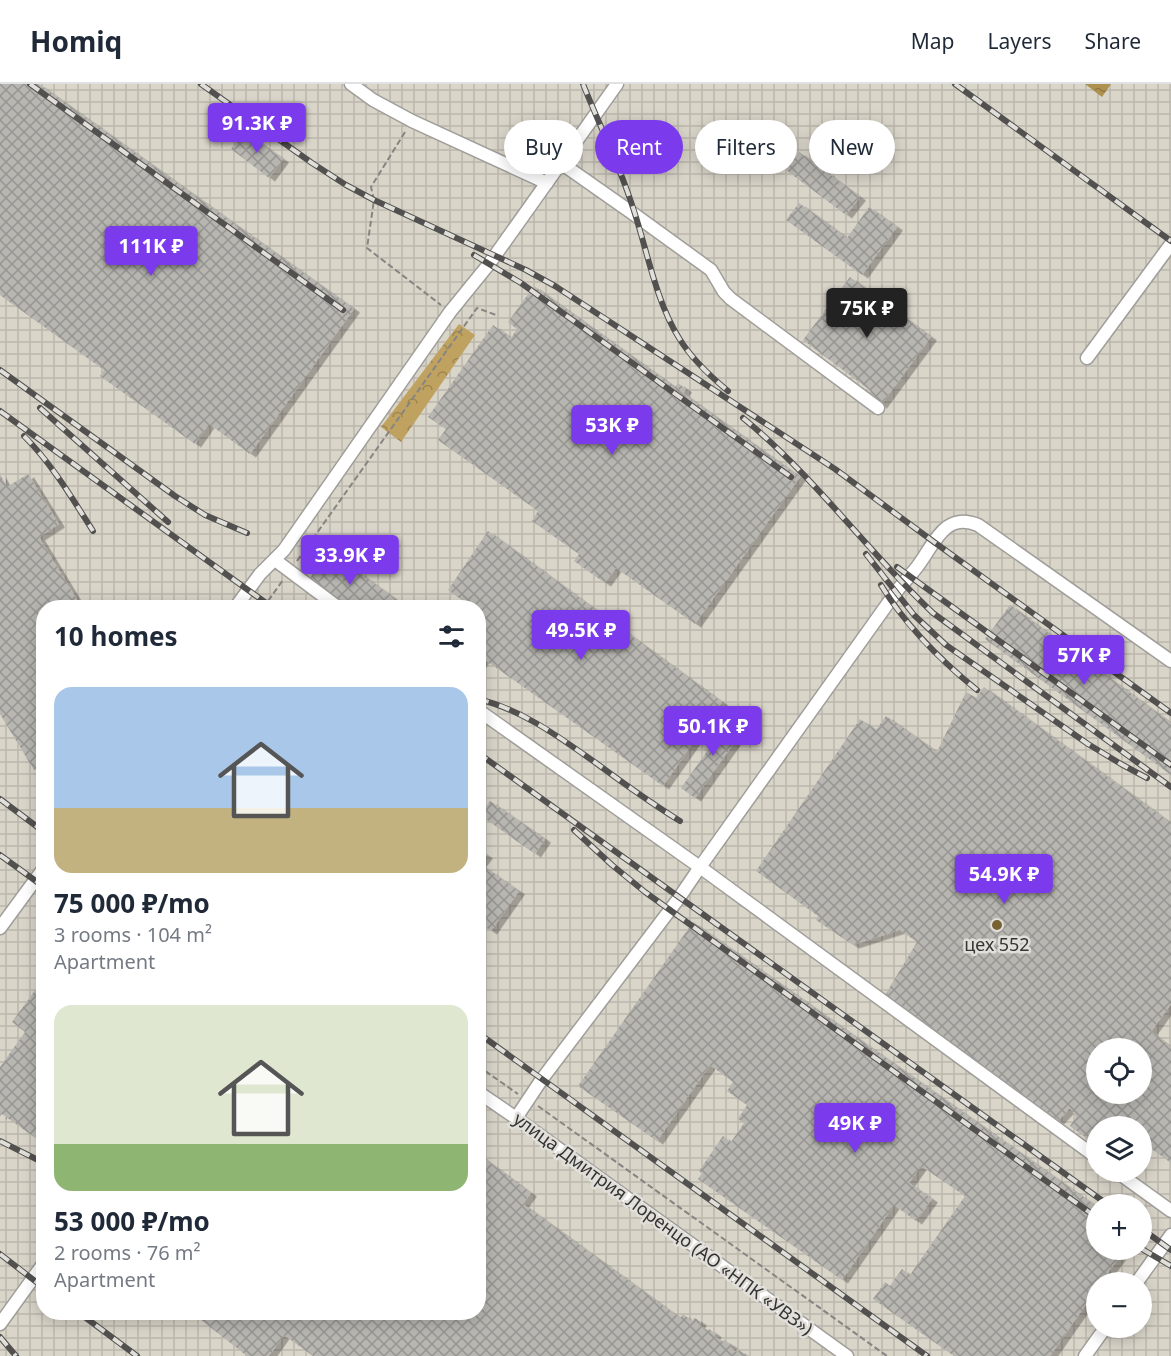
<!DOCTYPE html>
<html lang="en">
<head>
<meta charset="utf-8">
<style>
	:root { --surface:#fff; --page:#f6f6f7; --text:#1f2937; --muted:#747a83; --line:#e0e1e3; --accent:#7c3aed }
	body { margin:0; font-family:"Noto Sans",sans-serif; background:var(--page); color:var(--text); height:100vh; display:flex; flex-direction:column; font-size:22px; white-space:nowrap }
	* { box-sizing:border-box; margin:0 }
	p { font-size:20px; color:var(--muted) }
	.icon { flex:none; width:33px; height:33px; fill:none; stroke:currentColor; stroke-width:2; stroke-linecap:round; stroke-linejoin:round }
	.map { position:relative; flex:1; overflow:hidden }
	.details { position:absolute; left:36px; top:516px; width:450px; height:720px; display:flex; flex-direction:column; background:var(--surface); border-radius:24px; box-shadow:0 3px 15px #0003 }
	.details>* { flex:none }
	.guide { position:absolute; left:504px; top:36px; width:570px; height:54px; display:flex; gap:12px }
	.tools { position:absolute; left:1086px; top:954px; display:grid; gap:12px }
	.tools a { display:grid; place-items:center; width:66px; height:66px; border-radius:50%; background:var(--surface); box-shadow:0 3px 15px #0003; font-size:30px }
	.price { position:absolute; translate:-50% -51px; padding:0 14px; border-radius:6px; background:var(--accent); color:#fff; font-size:20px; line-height:39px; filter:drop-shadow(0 2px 3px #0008) }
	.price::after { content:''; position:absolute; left:50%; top:36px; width:18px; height:14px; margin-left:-9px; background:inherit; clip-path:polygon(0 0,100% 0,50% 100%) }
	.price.active { background:#222; color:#fff }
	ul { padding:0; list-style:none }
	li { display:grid; align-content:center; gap:12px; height:318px; padding:0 18px }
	li span { display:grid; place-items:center; height:186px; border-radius:18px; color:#555 }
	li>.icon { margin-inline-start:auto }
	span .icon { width:108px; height:108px; fill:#fffc; stroke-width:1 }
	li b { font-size:26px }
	h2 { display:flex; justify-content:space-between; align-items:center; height:72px; padding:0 18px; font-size:26px }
	.tag { padding:0 21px; border-radius:27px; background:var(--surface); box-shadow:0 3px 15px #0003; font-size:21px; line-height:54px }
	.tag.active { background:var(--accent); color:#fff }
	header { display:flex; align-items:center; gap:36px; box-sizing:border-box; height:84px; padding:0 30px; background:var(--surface); border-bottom:2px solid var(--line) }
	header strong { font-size:28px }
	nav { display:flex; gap:33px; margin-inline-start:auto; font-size:21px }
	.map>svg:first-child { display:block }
	.industrial { fill:url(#industrial-grid); fill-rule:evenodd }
	.forest { fill:url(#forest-crowns) }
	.water { fill:url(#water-ripples) }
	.building { fill:url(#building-cross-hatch); fill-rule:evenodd; filter:url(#shadow) }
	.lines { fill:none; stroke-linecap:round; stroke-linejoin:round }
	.minor-casing { stroke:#a09e9a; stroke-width:15 }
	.path { stroke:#868582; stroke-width:2; stroke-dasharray:6 3; stroke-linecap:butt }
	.minor { stroke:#fff; stroke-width:12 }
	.rail-casing { stroke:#52514f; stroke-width:6 }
	.rail { stroke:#e1dfda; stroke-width:4; stroke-dasharray:11; stroke-linecap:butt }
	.poi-dot { fill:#776231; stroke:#e1dfda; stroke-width:2 }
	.labels { text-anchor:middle; stroke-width:5; stroke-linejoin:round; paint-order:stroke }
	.poi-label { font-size:18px; fill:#353433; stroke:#e1dfda }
	.street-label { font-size:18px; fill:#353433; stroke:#e1dfda }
</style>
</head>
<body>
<header>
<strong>Homiq</strong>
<nav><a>Map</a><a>Layers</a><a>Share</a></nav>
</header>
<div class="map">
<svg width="1171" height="1272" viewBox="0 0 1171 1272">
	<defs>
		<pattern id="industrial-grid" width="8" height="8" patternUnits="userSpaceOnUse" patternTransform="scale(1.5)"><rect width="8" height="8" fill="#dad5c9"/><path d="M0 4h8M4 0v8" fill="none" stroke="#bcb7ad"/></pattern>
		<pattern id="forest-crowns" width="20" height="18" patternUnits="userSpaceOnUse" patternTransform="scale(1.5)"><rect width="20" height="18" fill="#c0a260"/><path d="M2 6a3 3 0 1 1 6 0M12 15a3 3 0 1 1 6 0" fill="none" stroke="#9d8550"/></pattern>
		<pattern id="water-ripples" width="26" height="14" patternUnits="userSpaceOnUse" patternTransform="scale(1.5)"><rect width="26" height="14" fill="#ae914f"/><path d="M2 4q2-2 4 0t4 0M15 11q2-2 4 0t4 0" fill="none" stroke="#8e7742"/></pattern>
		<pattern id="building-cross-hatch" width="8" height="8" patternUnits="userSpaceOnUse" patternTransform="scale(1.5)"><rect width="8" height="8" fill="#b8b6b1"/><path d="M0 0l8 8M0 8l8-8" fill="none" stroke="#969591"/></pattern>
		<filter id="shadow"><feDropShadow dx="6" dy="3.5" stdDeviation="0" flood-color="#0004"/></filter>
	</defs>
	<rect width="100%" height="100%" fill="#e1dfda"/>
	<path class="industrial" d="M0,0H1171V1272H0ZM44,524H478V1228H44ZM1096,964H1142V1010H1096ZM1096,1042H1142V1088H1096ZM1096,1120H1142V1166H1096ZM1096,1198H1142V1244H1096Z"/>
	<path class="forest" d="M459,240L475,251L401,358L381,343Z"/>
	<path class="water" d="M1085,0H1111L1102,13Z"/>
	<path class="building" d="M0,0H39L354,225L250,370L209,340L195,360L100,292L104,286L0,211Z
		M244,47L283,75L269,94L231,65Z
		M799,68L860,113L846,131L786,86Z
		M799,119L847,154L869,123L897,143L862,191L786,136Z
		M850,193L931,253L881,321L868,311L871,307L803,256Z
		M534,202L675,303L678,299L686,305L683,309L800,393L695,540L616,484L605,499L574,477L579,470L532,437L538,427L438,356L446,345L428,333L493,241L511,254L517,245L508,238Z
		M0,390L7,403L28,390L59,440L39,453L82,524H44V681L34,686L0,630Z
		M488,447L722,618L663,702L484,575L478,583V524H463L466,519L448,506Z
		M329,467L408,524H344L308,497Z
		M1010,521L1171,639V691L985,555Z
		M984,603L1171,739V920L1151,948L1171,963V1079L1142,1058V1042H1096V1061L1070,1042L1076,1033L1070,1024L1058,1037L885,911L917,858L900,846L853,861L816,836L818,832L756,787L860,635L876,646L886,632L937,668L966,608L976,614ZM1096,964H1142V1010H1096Z
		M732,632L746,642L695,714L681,704Z
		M490,717L545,755L535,770L480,731Z
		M478,765L487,771L480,780L519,807L491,847L478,838Z
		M693,838L1096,1122V1166H1125L1101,1198H1096V1206L1050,1272H954L873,1215L885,1198L890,1202L902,1185L910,1191L965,1112L921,1082L909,1099L932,1115L916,1137L894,1121L842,1196L698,1095L702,1089L699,1087L723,1052L731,1058L744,1039L738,1035L747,1021L727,1007L733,998L710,981L657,1057L578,1002Z
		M44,894V1060L2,1030L0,1032V983L25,948L12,938Z
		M478,1070L531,1109L523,1120L680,1234L683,1230L692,1237L695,1234L701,1238L699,1241L708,1247L709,1245L716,1250L714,1252L723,1258L724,1256L732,1261L730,1263L737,1269L739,1266L748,1272H313L284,1251L269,1272H247L191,1228H478Z"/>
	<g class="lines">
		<g class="minor-casing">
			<path id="minor" d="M351,0L373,16L412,37L547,99
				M561,79L635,131L711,186L724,208L731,215L878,324
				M1087,274L1171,160
				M275,476L339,524
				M235,524L260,490L284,466L450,228L489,180L617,0
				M478,626L704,786L1096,1073
				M0,844L44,784
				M478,1008L516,1034L847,1272
				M516,1034L542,995L679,814L700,783L896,508C902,500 910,492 917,483C934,461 944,427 978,441L1171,577
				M1117,1088L1171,1127
				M1137,1198L1171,1151
				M0,1240L44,1179
				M1085,1272L1105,1244"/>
		</g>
		<path class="path" d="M405,48L371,103L374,116L367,164L441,221
			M297,477L477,224L496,231
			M263,524L283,496
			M478,982L518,1010
			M538,1022L887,1272"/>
		<use href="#minor" class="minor"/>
		<g class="rail-casing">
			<path id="rail" d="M30,0L343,226
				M201,0L312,79L346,101L374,116L526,186L555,202L835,385L934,458L1171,629
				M583,0C598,38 617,76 630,115C646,159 654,214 679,254C691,274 710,292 728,307
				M955,0L1171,157
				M474,171L521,199L791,393
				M0,286L175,412L205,431L247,449
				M40,324L168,438
				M0,327L273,524
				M743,334C814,392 867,467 933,529L1171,703
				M24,352C52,380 72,414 93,447
				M866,470L914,531L946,561L1088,660L1121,680L1147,694
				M897,483L1171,681
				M881,501C906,542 939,575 977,606
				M478,615C523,626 559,653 596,679C623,699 651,719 680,737
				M478,669L1107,1120
				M0,715L44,748
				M574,746L612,781L645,808L1096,1133
				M0,771L44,803
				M478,949L927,1272
				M0,1057L44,1079
				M1142,1145L1171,1166
				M1142,1165L1171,1182
				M0,1170L44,1204
				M78,1228L137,1272
				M0,1253L16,1272"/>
		</g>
		<use href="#rail" class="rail"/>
	</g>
	<circle class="poi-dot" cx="997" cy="841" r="6"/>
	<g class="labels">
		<g class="poi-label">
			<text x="997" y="867">цех 552</text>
		</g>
		<g class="street-label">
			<text transform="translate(663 1140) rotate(36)" y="6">улица Дмитрия Лоренцо (АО «НПК «УВЗ»)</text>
		</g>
	</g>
</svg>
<div class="tools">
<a><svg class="icon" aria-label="locate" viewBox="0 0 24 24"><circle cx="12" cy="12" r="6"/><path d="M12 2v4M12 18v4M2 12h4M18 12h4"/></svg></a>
<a><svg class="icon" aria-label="layers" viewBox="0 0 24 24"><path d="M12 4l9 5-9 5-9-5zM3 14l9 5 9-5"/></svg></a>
<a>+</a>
<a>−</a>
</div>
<b class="price" style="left:257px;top:70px">91.3K ₽</b>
<b class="price" style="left:151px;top:193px">111K ₽</b>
<b class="price active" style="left:867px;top:255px">75K ₽</b>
<b class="price" style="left:612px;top:372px">53K ₽</b>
<b class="price" style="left:350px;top:502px">33.9K ₽</b>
<b class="price" style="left:581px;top:577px">49.5K ₽</b>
<b class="price" style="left:1084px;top:602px">57K ₽</b>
<b class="price" style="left:713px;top:673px">50.1K ₽</b>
<b class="price" style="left:1004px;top:821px">54.9K ₽</b>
<b class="price" style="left:855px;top:1070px">49K ₽</b>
<div class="guide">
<a class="tag">Buy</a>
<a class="tag active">Rent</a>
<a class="tag">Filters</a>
<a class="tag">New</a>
</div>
<section class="details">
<h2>10 homes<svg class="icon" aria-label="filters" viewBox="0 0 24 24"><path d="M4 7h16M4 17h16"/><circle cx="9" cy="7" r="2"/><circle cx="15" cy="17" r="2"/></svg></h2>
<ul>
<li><span style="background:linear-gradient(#a9c7e8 65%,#c2b280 0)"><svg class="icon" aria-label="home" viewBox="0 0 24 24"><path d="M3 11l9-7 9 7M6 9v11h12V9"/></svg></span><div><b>75 000 ₽/mo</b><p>3 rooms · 104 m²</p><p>Apartment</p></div></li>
<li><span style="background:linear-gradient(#dfe7d0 75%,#8fb573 0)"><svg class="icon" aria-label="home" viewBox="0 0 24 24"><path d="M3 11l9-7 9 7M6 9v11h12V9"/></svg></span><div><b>53 000 ₽/mo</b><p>2 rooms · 76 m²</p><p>Apartment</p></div></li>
</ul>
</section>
</div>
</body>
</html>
